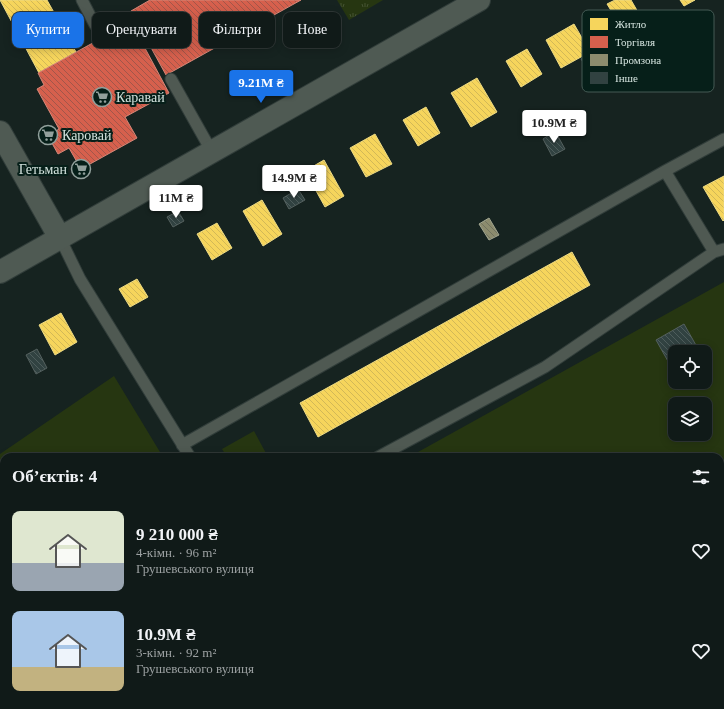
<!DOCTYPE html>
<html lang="uk">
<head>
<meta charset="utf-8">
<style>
	:root { --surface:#101a18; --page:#1e2725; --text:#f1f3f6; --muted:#9ca1a2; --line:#303837; --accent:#1a73e8 }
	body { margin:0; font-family:Georgia,serif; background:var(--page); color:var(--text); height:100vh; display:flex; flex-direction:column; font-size:15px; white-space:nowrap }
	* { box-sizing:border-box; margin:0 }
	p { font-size:13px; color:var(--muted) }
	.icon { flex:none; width:22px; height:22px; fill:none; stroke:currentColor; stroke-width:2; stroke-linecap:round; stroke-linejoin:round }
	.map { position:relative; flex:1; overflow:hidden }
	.drawer { position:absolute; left:0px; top:453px; width:724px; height:256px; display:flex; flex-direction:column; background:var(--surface); border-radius:12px 12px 0 0; box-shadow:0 2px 10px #0003,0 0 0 1px var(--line) }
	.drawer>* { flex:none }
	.guide { position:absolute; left:12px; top:12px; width:400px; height:36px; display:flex; gap:8px }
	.controls { position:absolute; left:668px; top:345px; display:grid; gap:8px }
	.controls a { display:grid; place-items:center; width:44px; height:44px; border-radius:8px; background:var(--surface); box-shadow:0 2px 10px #0003,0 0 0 1px var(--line); font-size:20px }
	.price { position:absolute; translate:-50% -34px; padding:0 9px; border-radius:4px; background:#fff; color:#222; font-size:13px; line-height:26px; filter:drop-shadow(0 1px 2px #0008) }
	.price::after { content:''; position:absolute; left:50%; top:24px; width:12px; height:9px; margin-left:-6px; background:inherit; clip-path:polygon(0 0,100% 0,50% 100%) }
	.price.on { background:var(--accent); color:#fff }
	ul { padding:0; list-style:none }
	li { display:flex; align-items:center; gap:12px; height:100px; padding:0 12px }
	li span { display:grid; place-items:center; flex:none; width:112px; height:80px; border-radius:8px; color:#555 }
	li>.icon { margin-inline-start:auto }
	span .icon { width:48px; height:48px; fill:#fffc; stroke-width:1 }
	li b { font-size:17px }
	h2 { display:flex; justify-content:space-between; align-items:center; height:48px; padding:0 12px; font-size:17px }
	.tag { padding:0 14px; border-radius:8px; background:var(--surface); box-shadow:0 2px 10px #0003,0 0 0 1px var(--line); font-size:14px; line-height:36px }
	.tag.on { background:var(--accent); color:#fff }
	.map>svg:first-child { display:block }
	.grass { fill:url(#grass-tufts) }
	.garden { fill:#263611; fill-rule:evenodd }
	.homes { fill:url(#homes-back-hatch); stroke:#ecd983 }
	.shops { fill:url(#shops-back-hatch); stroke:#d58778 }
	.industry { fill:url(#industry-back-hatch); stroke:#a2a690 }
	.building { fill:url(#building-back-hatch); stroke:#54605e }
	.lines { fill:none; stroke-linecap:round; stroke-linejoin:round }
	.lane-casing { stroke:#313d3a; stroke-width:13 }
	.street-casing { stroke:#313d3a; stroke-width:24 }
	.secondary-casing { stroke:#313d3a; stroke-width:24 }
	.lane { stroke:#4f5952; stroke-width:11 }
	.street { stroke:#4f5952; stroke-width:22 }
	.secondary { stroke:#4f5a53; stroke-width:22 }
	.labels { text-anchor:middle; stroke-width:4; stroke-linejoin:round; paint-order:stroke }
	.poi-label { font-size:14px; fill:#d4e3de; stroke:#061f19; text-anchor:start }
	.key { fill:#061f19; stroke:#445a54; stroke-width:1 }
	.key-label { font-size:11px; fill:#d4e3de }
</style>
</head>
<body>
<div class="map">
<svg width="724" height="709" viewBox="0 0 724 709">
	<defs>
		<pattern id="grass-tufts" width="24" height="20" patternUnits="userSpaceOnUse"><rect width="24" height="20" fill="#263611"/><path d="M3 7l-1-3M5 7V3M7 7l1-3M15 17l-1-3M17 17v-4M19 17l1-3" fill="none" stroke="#455333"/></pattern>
		<pattern id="homes-back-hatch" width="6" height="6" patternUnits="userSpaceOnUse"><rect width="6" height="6" fill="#f6d55c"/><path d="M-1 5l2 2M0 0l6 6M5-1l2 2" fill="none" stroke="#d2b857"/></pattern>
		<pattern id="shops-back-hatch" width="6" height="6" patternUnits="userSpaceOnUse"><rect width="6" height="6" fill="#d6604d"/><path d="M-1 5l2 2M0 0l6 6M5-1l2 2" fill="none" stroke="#a2564a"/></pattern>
		<pattern id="industry-back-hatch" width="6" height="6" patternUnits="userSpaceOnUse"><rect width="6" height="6" fill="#8c8c6e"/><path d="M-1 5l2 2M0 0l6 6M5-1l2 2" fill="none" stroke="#71735f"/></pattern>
		<pattern id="building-back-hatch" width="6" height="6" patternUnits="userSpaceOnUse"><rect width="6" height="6" fill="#314241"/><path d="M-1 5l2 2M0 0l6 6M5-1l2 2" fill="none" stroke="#4e5d5c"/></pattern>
	</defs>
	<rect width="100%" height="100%" fill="#162320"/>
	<path class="grass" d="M337,0H383L349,20Z"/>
	<path class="garden" d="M724,282V528L720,531V457H409ZM675,352H705V382H675ZM675,404H705V434H675Z
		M114,376L163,457H4V705H156L148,709H0V454Z
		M254,431L268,457H227L222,449Z
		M182,705H255L249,709H185Z
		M360,705H427L421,709H362Z"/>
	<path class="homes" d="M0,0H47L76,52L39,73Z
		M615,0H631L642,19L623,30L607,4Z
		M680,0H695L684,6Z
		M574,24L590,52L561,68L546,40Z
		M527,49L542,74L521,87L506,61Z
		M477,78L497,112L471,127L451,93Z
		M426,107L440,133L418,146L403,120Z
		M375,134L392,164L366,177L350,148Z
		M324,160L344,196L325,207L305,171Z
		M724,176V220L723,221L703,187Z
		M262,200L282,234L263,246L243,211Z
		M217,223L232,248L212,260L197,234Z
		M572,252L590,285L318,437L300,403Z
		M137,279L148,297L130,307L119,289Z
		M61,313L77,342L55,355L39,325Z"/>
	<path class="shops" d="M150,0H301L166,75L131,11Z
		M131,22L169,93L125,117L137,138L81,169L69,148L58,154L48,136L59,129L37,89L44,85L38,73Z"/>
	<path class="industry" d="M489,218L499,235L489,240L479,224Z"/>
	<path class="building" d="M593,52L603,71L592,78L581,59Z
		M555,131L565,149L552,156L543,139Z
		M298,189L305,200L289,209L283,198Z
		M178,211L184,221L173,227L167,217Z
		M684,324L697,347L687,352H675V359L669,363L656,340Z
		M37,349L47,368L36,374L26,355Z
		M279,705H288L290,709H274V708Z"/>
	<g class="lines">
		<g class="lane-casing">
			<path id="lane" d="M82,0L95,25
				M171,79L212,152
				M665,171L714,252
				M60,238L80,279L190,457
				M182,445L665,171L724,139
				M378,457L545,367L714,252L724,249"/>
		</g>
		<g class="street-casing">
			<path id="street" d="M720,569L724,567
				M485,709L491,705"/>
		</g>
		<g class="secondary-casing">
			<path id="secondary" d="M0,132L60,238
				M0,272L479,0"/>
		</g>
		<use href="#lane" class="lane"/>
		<use href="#street" class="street"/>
		<use href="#secondary" class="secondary"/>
	</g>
	<defs>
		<g id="supermarket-ring" transform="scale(1)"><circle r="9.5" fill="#061f19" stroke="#92a09c" stroke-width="1.5"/><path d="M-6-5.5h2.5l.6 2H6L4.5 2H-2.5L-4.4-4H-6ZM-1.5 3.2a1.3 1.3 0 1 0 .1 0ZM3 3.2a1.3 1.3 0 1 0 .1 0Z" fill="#92a09c"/></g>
	</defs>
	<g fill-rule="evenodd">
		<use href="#supermarket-ring" x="102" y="97"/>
		<use href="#supermarket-ring" x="48" y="135"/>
		<use href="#supermarket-ring" x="81" y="169"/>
	</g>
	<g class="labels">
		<g class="poi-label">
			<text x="116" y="102">Каравай</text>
			<text x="62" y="140">Каровай</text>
			<text x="67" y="174" text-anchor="end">Гетьман</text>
		</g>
	</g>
	<rect x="582" y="10" width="132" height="82" rx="6" class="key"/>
	<rect x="590" y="18" width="18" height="12" fill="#f6d55c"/>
	<rect x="590" y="36" width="18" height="12" fill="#d6604d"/>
	<rect x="590" y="54" width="18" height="12" fill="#8c8c6e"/>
	<rect x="590" y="72" width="18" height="12" fill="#314241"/>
	<g class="key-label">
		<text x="615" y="28">Житло</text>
		<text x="615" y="46">Торгівля</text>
		<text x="615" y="64">Промзона</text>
		<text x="615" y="82">Інше</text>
	</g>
</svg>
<div class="controls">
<a><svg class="icon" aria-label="locate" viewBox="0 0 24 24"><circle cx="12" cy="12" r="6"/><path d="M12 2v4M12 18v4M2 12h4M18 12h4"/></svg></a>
<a><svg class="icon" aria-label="layers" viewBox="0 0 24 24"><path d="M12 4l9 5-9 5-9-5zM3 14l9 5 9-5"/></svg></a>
</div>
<b class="price on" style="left:261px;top:104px">9.21M ₴</b>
<b class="price" style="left:554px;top:144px">10.9M ₴</b>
<b class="price" style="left:294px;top:199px">14.9M ₴</b>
<b class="price" style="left:176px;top:219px">11M ₴</b>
<div class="guide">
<a class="tag on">Купити</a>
<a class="tag">Орендувати</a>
<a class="tag">Фільтри</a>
<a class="tag">Нове</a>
</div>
<section class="drawer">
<h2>Об’єктів: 4<svg class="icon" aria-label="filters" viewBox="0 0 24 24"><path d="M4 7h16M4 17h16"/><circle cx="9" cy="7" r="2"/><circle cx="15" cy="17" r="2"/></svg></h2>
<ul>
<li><span style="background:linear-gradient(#dfe7d0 65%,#9aa5b1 0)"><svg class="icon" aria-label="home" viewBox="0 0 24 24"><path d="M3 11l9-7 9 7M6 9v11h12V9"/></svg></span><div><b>9 210 000 ₴</b><p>4-кімн. · 96 m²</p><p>Грушевського вулиця</p></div><svg class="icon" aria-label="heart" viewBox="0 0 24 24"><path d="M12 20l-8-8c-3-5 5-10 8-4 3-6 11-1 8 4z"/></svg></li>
<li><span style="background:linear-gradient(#a9c7e8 70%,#c2b280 0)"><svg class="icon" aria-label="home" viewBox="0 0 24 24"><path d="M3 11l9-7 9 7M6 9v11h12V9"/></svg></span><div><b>10.9M ₴</b><p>3-кімн. · 92 m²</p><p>Грушевського вулиця</p></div><svg class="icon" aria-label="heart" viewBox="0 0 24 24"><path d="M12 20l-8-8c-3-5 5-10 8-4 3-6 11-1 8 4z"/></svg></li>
</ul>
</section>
</div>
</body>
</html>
